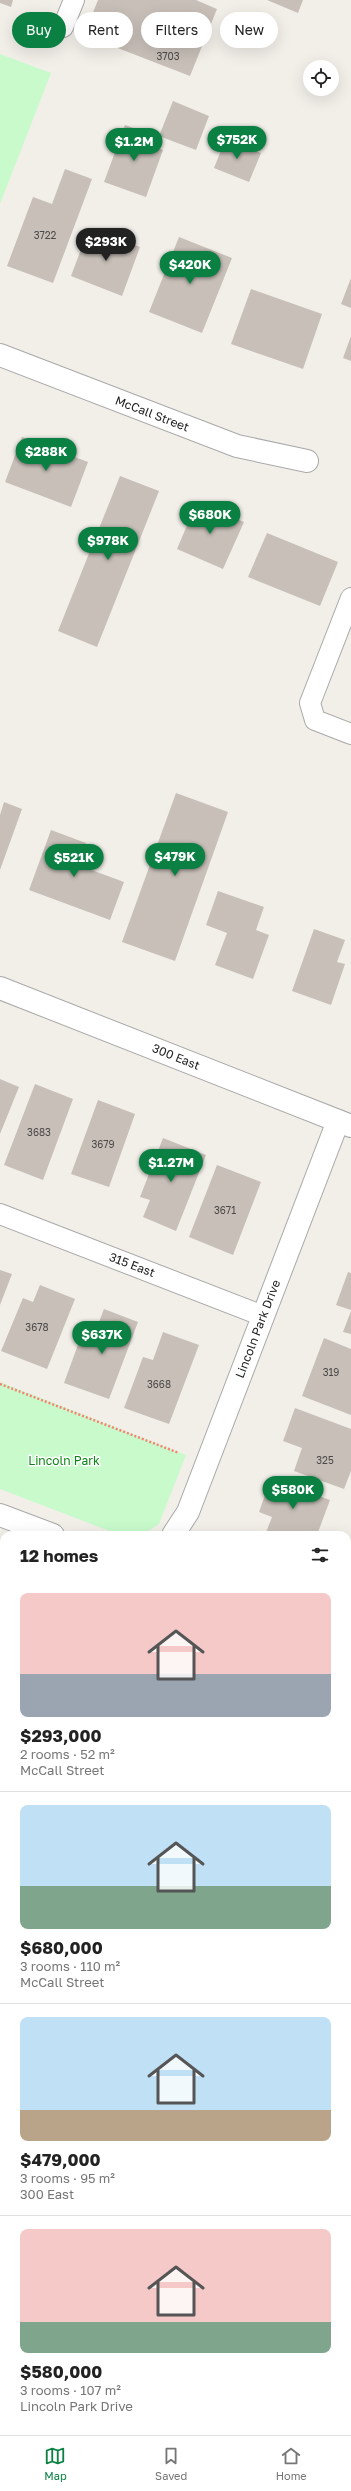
<!DOCTYPE html>
<html lang="en">
<head>
<meta charset="utf-8">
<style>
	:root { --surface:#fff; --page:#f6f6f6; --text:#222; --muted:#767676; --line:#e0e0e0; --accent:#0b8043 }
	body { margin:0; font-family:"Golos Text",sans-serif; background:var(--page); color:var(--text); height:100vh; display:flex; flex-direction:column; font-size:15px; white-space:nowrap }
	* { box-sizing:border-box; margin:0 }
	p { font-size:13px; color:var(--muted) }
	.icon { flex:none; width:22px; height:22px; fill:none; stroke:currentColor; stroke-width:2; stroke-linecap:round; stroke-linejoin:round }
	.map { position:relative; flex:1; overflow:hidden }
	.drawer { position:absolute; left:0px; top:1531px; width:351px; height:904px; display:flex; flex-direction:column; background:var(--surface); border-radius:12px 12px 0 0; box-shadow:0 4px 16px #0002 }
	.drawer>* { flex:none }
	.hud { position:absolute; left:12px; top:12px; width:327px; height:36px; display:flex; gap:8px }
	.controls { position:absolute; left:303px; top:60px; display:grid; gap:8px }
	.controls a { display:grid; place-items:center; width:36px; height:36px; border-radius:50%; background:var(--surface); box-shadow:0 4px 16px #0002; font-size:20px }
	.price { position:absolute; translate:-50% -34px; padding:0 9px; border-radius:14px; background:var(--accent); color:#fff; font-size:13px; line-height:26px; filter:drop-shadow(0 1px 2px #0008) }
	.price::after { content:''; position:absolute; left:50%; top:24px; width:12px; height:9px; margin-left:-6px; background:inherit; clip-path:polygon(0 0,100% 0,50% 100%) }
	.price.selected { background:#222; color:#fff }
	ul { padding:0; list-style:none }
	li { display:grid; align-content:center; gap:8px; height:212px; padding:0 20px }
	li+li { border-top:1px solid var(--line) }
	li span { display:grid; place-items:center; height:124px; border-radius:8px; color:#555 }
	li>.icon { margin-inline-start:auto }
	span .icon { width:72px; height:72px; fill:#fffc; stroke-width:1 }
	li b { font-size:17px }
	h2 { display:flex; justify-content:space-between; align-items:center; height:48px; padding:0 20px; font-size:17px }
	.tag { padding:0 14px; border-radius:18px; background:var(--surface); box-shadow:0 4px 16px #0002; font-size:14px; line-height:36px }
	.tag.selected { background:var(--accent); color:#fff }
	.dock { display:flex; justify-content:space-around; align-items:center; height:56px; border-top:1px solid var(--line); background:var(--surface); font-size:11px; color:var(--muted) }
	.dock a { display:grid; justify-items:center; gap:2px }
	.dock .selected { color:var(--accent) }
	.map>svg:first-child { display:block }
	.education { fill:#ffffe5 }
	.grass { fill:#cdebb0 }
	.park { fill:#c8facc }
	.building { fill:#c7bfb8 }
	.lines { fill:none; stroke-linecap:round; stroke-linejoin:round }
	.service-casing { stroke:#a9a9a9; stroke-width:22 }
	.minor-casing { stroke:#a9a9a9; stroke-width:24 }
	.tertiary-casing { stroke:#a9a9a9; stroke-width:24 }
	.path { stroke:#fa8072; stroke-width:2.5; stroke-dasharray:2 2; stroke-linecap:butt }
	.service { stroke:#fff; stroke-width:20 }
	.minor { stroke:#fff; stroke-width:22 }
	.tertiary { stroke:#fff; stroke-width:22 }
	.labels { text-anchor:middle; stroke-width:3; stroke-linejoin:round; paint-order:stroke }
	.number-label { font-size:10px; fill:#4b4948 }
	.street-label { font-size:12px; fill:#222; stroke:#fff }
	.park-label { font-size:12px; fill:#0c8416; stroke:#fff }
</style>
</head>
<body>
<div class="map">
<svg width="351" height="2435" viewBox="0 0 351 2435">
	<rect width="100%" height="100%" fill="#f2efe9"/>
	<path class="education" d="M351,1667V1879L347,1877V1677Z
		M0,1696L4,1698V2431H91L89,2435H0Z"/>
	<path class="grass" d="M0,1701L4,1702V2180L0,2179Z"/>
	<path class="park" d="M0,54L51,73L0,204Z
		M0,1382L186,1455L159,1524L142,1535H120L0,1489Z"/>
	<path class="building" d="M0,0H13L11,7L0,3Z
		M98,0H196L217,9L190,76L84,35Z
		M267,0H303L298,13Z
		M173,101L209,116L196,150L159,136Z
		M125,125L150,134L146,144L163,150L146,197L104,182Z
		M226,138L261,153L249,182L214,168Z
		M65,169L92,179L53,283L7,266L33,197L52,204Z
		M89,228L140,247L122,296L71,276Z
		M179,237L232,258L202,333L149,312Z
		M351,278V308L341,304Z
		M251,289L322,314L303,369L231,344Z
		M351,336V361L343,358Z
		M22,437L88,462L71,507L5,482Z
		M120,476L159,491L97,647L58,631Z
		M197,502L244,522L223,569L177,549Z
		M267,533L338,562L320,606L248,577Z
		M176,793L228,812L175,961L122,942Z
		M4,802L22,809L0,870V815Z
		M51,830L86,843L78,865L124,882L110,920L29,890Z
		M218,891L264,907L256,930L269,935L253,979L215,965L227,933L206,925Z
		M314,929L345,940L337,962L345,964L331,1005L292,991Z
		M0,1079L19,1087L0,1134Z
		M35,1084L73,1099L43,1180L4,1165Z
		M98,1100L135,1114L109,1187L71,1174Z
		M163,1138L206,1155L176,1231L143,1217L150,1200L140,1197Z
		M217,1165L261,1182L233,1255L189,1237Z
		M0,1270L12,1274L0,1305Z
		M348,1272L351,1273V1310L336,1305Z
		M40,1285L75,1299L47,1369L1,1351L23,1298L33,1302Z
		M104,1309L138,1322L109,1399L64,1383L83,1331L94,1335Z
		M351,1311V1334L343,1332Z
		M163,1332L199,1345L169,1424L124,1408L143,1357L153,1360Z
		M324,1338L351,1349V1415L302,1396Z
		M295,1408L351,1429V1471L344,1489L294,1471L302,1448L283,1441Z
		M271,1478L330,1500L317,1535H265L272,1517L259,1512Z
		M0,1582L4,1583V1607L0,1617Z
		M351,2157V2177L347,2168V2160Z
		M0,2198L4,2200V2253L0,2251Z
		M347,2286L351,2288V2342L347,2341Z
		M4,2295V2322L0,2320V2305Z
		M0,2339L4,2340V2390L0,2389Z"/>
	<g class="lines">
		<g class="service-casing">
			<path id="service" d="M63,27L74,0
				M351,598L310,703L315,720L351,734
				M0,1214L263,1316
				M347,1947L351,1936
				M347,2005L351,2006
				M347,2377L351,2378"/>
		</g>
		<g class="minor-casing">
			<path id="minor" d="M0,355L237,446L307,461
				M0,1515L53,1535
				M173,1535L188,1512L338,1121"/>
		</g>
		<g class="tertiary-casing">
			<path id="tertiary" d="M0,988L351,1126"/>
		</g>
		<path class="path" d="M0,1384L179,1453
			M347,1599L351,1588
			M0,1700L4,1702
			M347,2111L351,2113
			M0,2185L4,2186"/>
		<use href="#service" class="service"/>
		<use href="#minor" class="minor"/>
		<use href="#tertiary" class="tertiary"/>
	</g>
	<g class="labels">
		<g class="number-label">
			<text x="168" y="60">3703</text>
			<text x="45" y="239">3722</text>
			<text x="39" y="1136">3683</text>
			<text x="103" y="1148">3679</text>
			<text x="225" y="1214">3671</text>
			<text x="37" y="1331">3678</text>
			<text x="331" y="1376">319</text>
			<text x="159" y="1388">3668</text>
			<text x="325" y="1464">325</text>
		</g>
		<g class="street-label">
			<text transform="translate(152 414) rotate(21)" y="4">McCall Street</text>
			<text transform="translate(176 1057) rotate(22)" y="4">300 East</text>
			<text transform="translate(132 1265) rotate(21)" y="4">315 East</text>
			<text transform="translate(258 1329) rotate(-69)" y="4">Lincoln Park Drive</text>
		</g>
		<g class="park-label">
			<text x="64" y="1465">Lincoln Park</text>
		</g>
	</g>
</svg>
<div class="controls">
<a><svg class="icon" aria-label="locate" viewBox="0 0 24 24"><circle cx="12" cy="12" r="6"/><path d="M12 2v4M12 18v4M2 12h4M18 12h4"/></svg></a>
</div>
<b class="price" style="left:237px;top:160px">$752K</b>
<b class="price" style="left:134px;top:162px">$1.2M</b>
<b class="price selected" style="left:106px;top:262px">$293K</b>
<b class="price" style="left:190px;top:285px">$420K</b>
<b class="price" style="left:46px;top:472px">$288K</b>
<b class="price" style="left:210px;top:535px">$680K</b>
<b class="price" style="left:108px;top:561px">$978K</b>
<b class="price" style="left:175px;top:877px">$479K</b>
<b class="price" style="left:74px;top:878px">$521K</b>
<b class="price" style="left:171px;top:1183px">$1.27M</b>
<b class="price" style="left:102px;top:1355px">$637K</b>
<b class="price" style="left:293px;top:1510px">$580K</b>
<div class="hud">
<a class="tag selected">Buy</a>
<a class="tag">Rent</a>
<a class="tag">Filters</a>
<a class="tag">New</a>
</div>
<section class="drawer">
<h2>12 homes<svg class="icon" aria-label="filters" viewBox="0 0 24 24"><path d="M4 7h16M4 17h16"/><circle cx="9" cy="7" r="2"/><circle cx="15" cy="17" r="2"/></svg></h2>
<ul>
<li><span style="background:linear-gradient(#f6c9c9 65%,#9aa5b1 0)"><svg class="icon" aria-label="home" viewBox="0 0 24 24"><path d="M3 11l9-7 9 7M6 9v11h12V9"/></svg></span><div><b>$293,000</b><p>2 rooms · 52 m²</p><p>McCall Street</p></div></li>
<li><span style="background:linear-gradient(#bfe0f5 65%,#7fa58c 0)"><svg class="icon" aria-label="home" viewBox="0 0 24 24"><path d="M3 11l9-7 9 7M6 9v11h12V9"/></svg></span><div><b>$680,000</b><p>3 rooms · 110 m²</p><p>McCall Street</p></div></li>
<li><span style="background:linear-gradient(#bfe0f5 75%,#b9a48a 0)"><svg class="icon" aria-label="home" viewBox="0 0 24 24"><path d="M3 11l9-7 9 7M6 9v11h12V9"/></svg></span><div><b>$479,000</b><p>3 rooms · 95 m²</p><p>300 East</p></div></li>
<li><span style="background:linear-gradient(#f6c9c9 75%,#7fa58c 0)"><svg class="icon" aria-label="home" viewBox="0 0 24 24"><path d="M3 11l9-7 9 7M6 9v11h12V9"/></svg></span><div><b>$580,000</b><p>3 rooms · 107 m²</p><p>Lincoln Park Drive</p></div></li>
</ul>
</section>
</div>
<nav class="dock">
<a class="selected"><svg class="icon" aria-label="map" viewBox="0 0 24 24"><path d="M3 6l6-2 6 2 6-2v14l-6 2-6-2-6 2zM9 4v14M15 6v14"/></svg>Map</a>
<a><svg class="icon" aria-label="saved" viewBox="0 0 24 24"><path d="M7 4h10v16l-5-4-5 4z"/></svg>Saved</a>
<a><svg class="icon" aria-label="home" viewBox="0 0 24 24"><path d="M3 11l9-7 9 7M6 9v11h12V9"/></svg>Home</a>
</nav>
</body>
</html>
